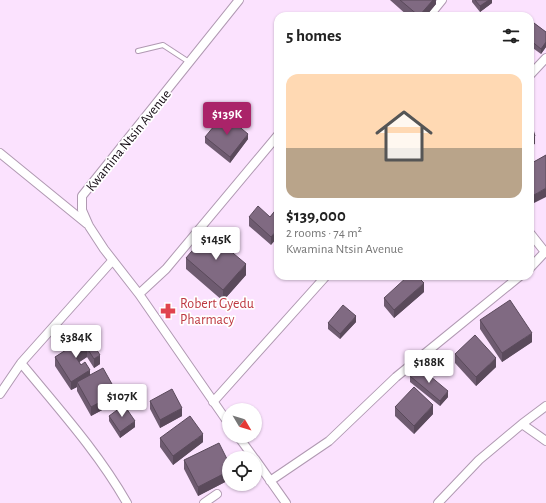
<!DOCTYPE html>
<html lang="en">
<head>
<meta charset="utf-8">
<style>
	:root { --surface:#fff; --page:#f6f6f6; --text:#222; --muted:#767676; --line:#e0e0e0; --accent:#aa2369 }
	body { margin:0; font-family:"Alegreya Sans",sans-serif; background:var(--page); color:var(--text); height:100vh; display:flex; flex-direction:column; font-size:15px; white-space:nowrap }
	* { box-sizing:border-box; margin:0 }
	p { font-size:13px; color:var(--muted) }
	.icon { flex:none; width:22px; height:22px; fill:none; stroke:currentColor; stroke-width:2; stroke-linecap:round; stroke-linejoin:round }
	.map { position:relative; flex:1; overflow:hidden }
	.side { position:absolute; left:274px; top:12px; width:260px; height:268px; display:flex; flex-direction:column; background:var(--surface); border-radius:12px; box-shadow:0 1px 3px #0004 }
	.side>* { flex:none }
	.needle { width:26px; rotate:128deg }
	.controls { position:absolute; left:222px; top:403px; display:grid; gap:8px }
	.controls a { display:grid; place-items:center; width:40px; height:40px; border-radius:50%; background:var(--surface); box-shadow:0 1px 3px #0004; font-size:20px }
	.price { position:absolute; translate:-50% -34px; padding:0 9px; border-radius:4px; background:#fff; color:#222; font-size:13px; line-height:26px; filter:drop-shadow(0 1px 2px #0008) }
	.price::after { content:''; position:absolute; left:50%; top:24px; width:12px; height:9px; margin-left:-6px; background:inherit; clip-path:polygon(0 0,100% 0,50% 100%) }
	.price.selected { background:var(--accent); color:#fff }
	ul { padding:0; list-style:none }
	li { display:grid; align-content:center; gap:8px; height:212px; padding:0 12px }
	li+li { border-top:1px solid var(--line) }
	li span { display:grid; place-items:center; height:124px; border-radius:12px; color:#555 }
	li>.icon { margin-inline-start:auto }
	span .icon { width:72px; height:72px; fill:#fffc; stroke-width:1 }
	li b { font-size:17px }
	h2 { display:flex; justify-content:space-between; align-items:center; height:48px; padding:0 12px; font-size:17px }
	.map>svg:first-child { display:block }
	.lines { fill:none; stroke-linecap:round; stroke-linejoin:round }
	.lane-casing { stroke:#b099b2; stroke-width:6 }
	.street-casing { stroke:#b099b2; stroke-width:10 }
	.lane { stroke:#fff; stroke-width:4 }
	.street { stroke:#fff; stroke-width:8 }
	.wall { fill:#6e5b70 }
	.shaded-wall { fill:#5a4a5b }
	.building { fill:#806a82; stroke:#5a4a5b }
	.labels { text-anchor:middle; stroke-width:3.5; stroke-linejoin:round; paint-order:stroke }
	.street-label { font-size:14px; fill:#140b14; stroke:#fff }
	.health-label { font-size:14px; fill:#be3a42; stroke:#fff; text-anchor:start }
</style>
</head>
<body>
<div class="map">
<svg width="546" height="503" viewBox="0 0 546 503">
	<rect width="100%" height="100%" fill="#fbe2fe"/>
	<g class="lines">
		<g class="lane-casing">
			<path id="lane" d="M138,51L163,45L189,62"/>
		</g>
		<g class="street-casing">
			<path id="street" d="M429,16L442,0
				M530,75L546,58
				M0,153L87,224
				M530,233L545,252L530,268
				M139,294L166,269L278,135
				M21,363C58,408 98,452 127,503
				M0,394L21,363L112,261
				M213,402L326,276
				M229,424L139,294L104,249L89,226L82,210V196L239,0
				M522,424L546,406
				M238,436L254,458
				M255,459L286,503
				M270,481L329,441L396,377L520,276
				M204,503L217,494
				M438,503L479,460L522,424L546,441"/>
		</g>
		<use href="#lane" class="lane"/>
		<use href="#street" class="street"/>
	</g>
	<path class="wall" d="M390,0H436V4L426,16H408Z
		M472,0H492V3L480,12L472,2Z
		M530,20L546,32V47L541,54L530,46Z
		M205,137L248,139L230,163L205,143Z
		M546,155L534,203L530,196V164Z
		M278,207L271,245L249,226V217H270Z
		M186,258L246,275L223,301L186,269Z
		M424,292L394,318L384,306V298Z
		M480,320L532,342L502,362L480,329Z
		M356,322L340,339L328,329V323Z
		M88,336L100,364L94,368L87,357L79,362L81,365L117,402L91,416L77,391V387L71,390L55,366V357Z
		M455,354L496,367L476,386L455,363Z
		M410,376L448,397L440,406L410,382Z
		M150,401L182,416L160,428L150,409Z
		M395,407L433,414L414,434L395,416Z
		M109,416L135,427L120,438L109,421Z
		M160,438L203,442L173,465L160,447Z
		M184,460L229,463V480L198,496L184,469Z"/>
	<path class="shaded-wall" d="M433,0H436V4L426,16H419Z
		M489,0H492V3L480,12V6Z
		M546,42V47L541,54V49Z
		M248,134V139L230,163V157Z
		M535,136V144L530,146V137Z
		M546,188V197L534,203V195Z
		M278,229V237L271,245V237Z
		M246,264V275L223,301V290Z
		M424,283V292L394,318V310Z
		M356,316V322L340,339V334Z
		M532,333V342L502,362V353Z
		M87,348V357L75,365V356Z
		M100,355V364L94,368V359Z
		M496,358V367L476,386V377Z
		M90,370V378L77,382V387L71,390V382Z
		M448,391V397L440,406V401Z
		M117,393V402L91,416V407Z
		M433,405V414L414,434V426Z
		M182,408V416L160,428V420Z
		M135,421V427L120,438V432Z
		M203,434V442L173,465V456Z
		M229,471V480L198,496V487Z"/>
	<path class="building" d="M400,0H433L419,16Z
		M475,0H489L480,6Z
		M530,20L546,32V42L541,49L530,40Z
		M224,114L248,134L230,157L205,137Z
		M530,120L535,136L530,137Z
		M546,155V188L534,195L530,187V164Z
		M258,206L270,217L278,207V229L271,237L249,217Z
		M208,232L246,264L223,290L186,258Z
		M408,276H417L424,283L394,310L384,298Z
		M510,300L532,333L502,353L480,320Z
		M343,305L356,316L340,334L328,323Z
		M475,335L496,358L476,377L455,354Z
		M88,336L100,355L94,359L87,348L75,356L81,365L85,362L90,370L71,382L55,357Z
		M418,366L448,391L440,401L410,376Z
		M103,368L117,393L91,407L77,382Z
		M414,387L433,405L414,426L395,407Z
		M172,389L182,408L160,420L150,401Z
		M124,405L135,421L120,432L109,416Z
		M190,416L203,434L173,456L160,438Z
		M219,443L229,463V471L198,487L184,460Z"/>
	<defs>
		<g id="pharmacy-bare" transform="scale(1.2)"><path d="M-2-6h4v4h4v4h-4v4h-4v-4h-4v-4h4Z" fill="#e0444e" stroke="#fff" stroke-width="2.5" paint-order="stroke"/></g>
	</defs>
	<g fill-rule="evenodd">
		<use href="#pharmacy-bare" x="168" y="311"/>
	</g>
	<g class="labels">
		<g class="street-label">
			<text transform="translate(128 140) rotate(-51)" y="5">Kwamina Ntsin Avenue</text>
		</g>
		<g class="health-label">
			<text x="180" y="308">Robert Gyedu<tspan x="180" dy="16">Pharmacy</tspan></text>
		</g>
	</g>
</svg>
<div class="controls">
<a><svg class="needle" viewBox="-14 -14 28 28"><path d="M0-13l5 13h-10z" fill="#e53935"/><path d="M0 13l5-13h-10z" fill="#767676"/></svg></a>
<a><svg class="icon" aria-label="locate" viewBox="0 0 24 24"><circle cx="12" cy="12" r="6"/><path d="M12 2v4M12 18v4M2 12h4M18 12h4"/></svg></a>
</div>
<b class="price selected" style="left:227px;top:136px">$139K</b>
<b class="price" style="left:216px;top:261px">$145K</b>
<b class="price" style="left:76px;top:359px">$384K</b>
<b class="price" style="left:429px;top:384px">$188K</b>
<b class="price" style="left:122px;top:418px">$107K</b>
<section class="side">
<h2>5 homes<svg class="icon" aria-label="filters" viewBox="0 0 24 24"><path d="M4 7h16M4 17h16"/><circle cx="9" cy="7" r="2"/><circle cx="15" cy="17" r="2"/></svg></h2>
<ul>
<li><span style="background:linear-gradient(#ffd9b3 60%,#b9a48a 0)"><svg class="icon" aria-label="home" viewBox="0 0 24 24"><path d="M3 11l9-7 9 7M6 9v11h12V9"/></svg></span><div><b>$139,000</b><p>2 rooms · 74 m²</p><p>Kwamina Ntsin Avenue</p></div></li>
</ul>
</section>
</div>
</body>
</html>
